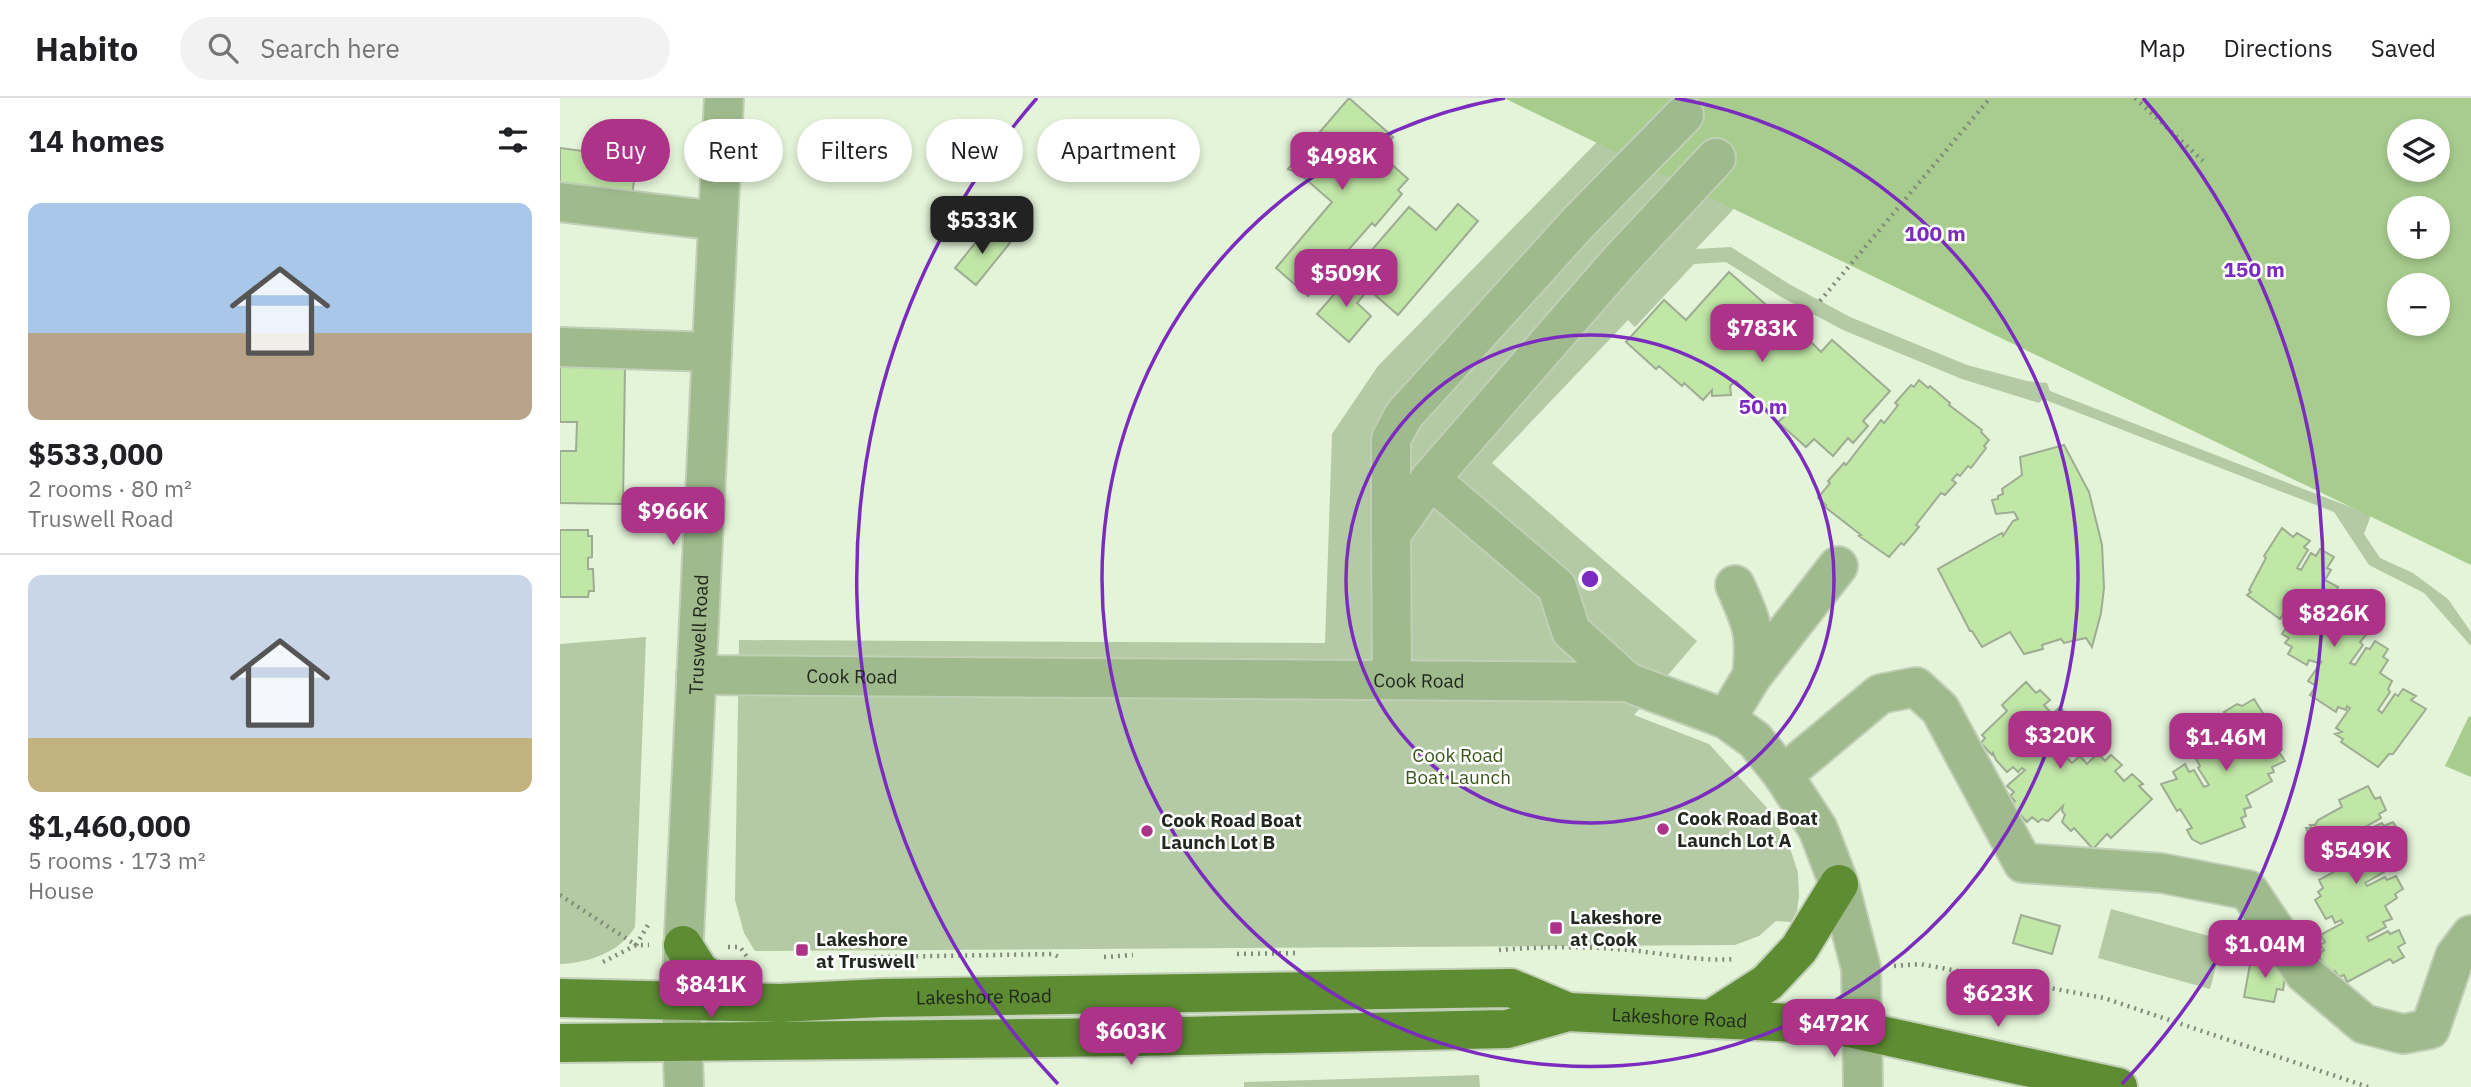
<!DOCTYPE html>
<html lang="en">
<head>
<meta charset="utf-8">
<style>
	:root { --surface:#fff; --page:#f2f2f2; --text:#202124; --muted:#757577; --line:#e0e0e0; --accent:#ac3387 }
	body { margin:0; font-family:"IBM Plex Sans",sans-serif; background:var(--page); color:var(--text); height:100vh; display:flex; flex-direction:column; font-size:26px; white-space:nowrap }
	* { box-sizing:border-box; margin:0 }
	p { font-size:23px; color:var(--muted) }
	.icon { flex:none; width:38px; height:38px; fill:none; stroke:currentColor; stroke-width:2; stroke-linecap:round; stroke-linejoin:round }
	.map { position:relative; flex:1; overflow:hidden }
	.side { display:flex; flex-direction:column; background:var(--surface); width:560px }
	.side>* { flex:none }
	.hud { position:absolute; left:21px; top:21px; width:665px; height:63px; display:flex; gap:14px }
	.buttons { position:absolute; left:1827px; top:21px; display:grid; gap:14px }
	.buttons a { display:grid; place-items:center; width:63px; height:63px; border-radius:50%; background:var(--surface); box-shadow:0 4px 10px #0003; font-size:35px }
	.price { position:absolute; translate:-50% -60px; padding:0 16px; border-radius:14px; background:var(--accent); color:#fff; font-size:23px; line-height:46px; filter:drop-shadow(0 2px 4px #0008) }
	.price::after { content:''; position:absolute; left:50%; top:42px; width:21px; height:16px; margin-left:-10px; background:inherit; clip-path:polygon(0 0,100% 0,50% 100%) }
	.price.current { background:#222; color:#fff }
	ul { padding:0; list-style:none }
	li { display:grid; align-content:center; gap:14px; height:371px; padding:0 28px }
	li+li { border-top:2px solid var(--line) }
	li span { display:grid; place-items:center; height:217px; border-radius:14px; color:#555 }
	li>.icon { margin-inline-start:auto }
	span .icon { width:126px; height:126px; fill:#fffc; stroke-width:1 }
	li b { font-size:30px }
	h2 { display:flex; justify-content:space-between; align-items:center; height:84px; padding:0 28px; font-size:30px }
	.tag { padding:0 24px; border-radius:32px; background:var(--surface); box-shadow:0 4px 10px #0003; font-size:24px; line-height:63px }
	.tag.current { background:var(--accent); color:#fff }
	header { display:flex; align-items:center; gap:42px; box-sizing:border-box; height:98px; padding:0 35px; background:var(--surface); border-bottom:2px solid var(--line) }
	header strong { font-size:33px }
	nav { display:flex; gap:38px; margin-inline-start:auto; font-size:24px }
	.search { width:490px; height:63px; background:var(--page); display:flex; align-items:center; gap:18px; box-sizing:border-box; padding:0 24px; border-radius:38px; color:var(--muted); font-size:26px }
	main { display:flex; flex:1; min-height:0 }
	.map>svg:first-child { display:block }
	.green { fill:#b3caa4 }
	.water { fill:#a8cc8e; fill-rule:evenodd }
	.building { fill:#c1e7a7; stroke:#9dac92; stroke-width:2 }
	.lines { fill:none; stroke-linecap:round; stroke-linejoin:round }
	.minor-casing { stroke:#c0cfb6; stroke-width:42 }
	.major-casing { stroke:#c0cfb6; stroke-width:42 }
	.path { stroke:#808c79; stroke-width:4.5; stroke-dasharray:2 5; stroke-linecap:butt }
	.minor { stroke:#9fba8d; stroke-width:38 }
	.major { stroke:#5d8c33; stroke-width:38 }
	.ring { fill:none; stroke:#7b2cbf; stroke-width:3.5 }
	.poi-dot { fill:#ac3387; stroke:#fff; stroke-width:2.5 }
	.labels { text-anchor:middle; stroke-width:5; stroke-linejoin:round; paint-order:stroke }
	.street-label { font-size:19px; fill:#21281d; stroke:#fff }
	.park-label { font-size:19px; fill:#365718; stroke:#fff }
	.poi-label { font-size:19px; font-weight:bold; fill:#21281d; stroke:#fff; text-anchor:start }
	.centre { fill:#7b2cbf; stroke:#fff; stroke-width:3.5 }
	.ring-label { font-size:21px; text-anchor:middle; font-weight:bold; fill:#7b2cbf; stroke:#fff; stroke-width:5; stroke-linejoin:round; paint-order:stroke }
</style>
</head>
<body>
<header>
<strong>Habito</strong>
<div class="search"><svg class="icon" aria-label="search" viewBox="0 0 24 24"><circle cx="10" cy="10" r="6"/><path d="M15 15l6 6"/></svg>Search here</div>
<nav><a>Map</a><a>Directions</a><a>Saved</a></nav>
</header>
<main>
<section class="side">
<h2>14 homes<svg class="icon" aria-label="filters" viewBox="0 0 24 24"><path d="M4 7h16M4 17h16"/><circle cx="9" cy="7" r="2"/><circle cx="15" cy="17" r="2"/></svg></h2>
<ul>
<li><span style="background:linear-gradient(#a9c7e8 60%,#b9a48a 0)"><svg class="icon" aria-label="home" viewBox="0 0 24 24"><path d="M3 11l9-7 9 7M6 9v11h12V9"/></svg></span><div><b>$533,000</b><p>2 rooms · 80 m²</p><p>Truswell Road</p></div></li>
<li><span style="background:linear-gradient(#c9d6e8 75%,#c2b280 0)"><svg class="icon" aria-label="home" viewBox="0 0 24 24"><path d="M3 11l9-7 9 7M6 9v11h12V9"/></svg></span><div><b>$1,460,000</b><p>5 rooms · 173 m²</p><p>House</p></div></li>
</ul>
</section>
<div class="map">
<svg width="1911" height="989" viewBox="0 0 1911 989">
	<rect width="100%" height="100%" fill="#e3f4d8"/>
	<path class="green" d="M1080,0H1278L1136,151L1171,149L1229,186L1290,219L1407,267L1467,283L1487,285L1490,293L1811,417L1804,436L1820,460L1853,475L1888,501L1911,534V548L1864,495L1809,467L1774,414L1483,301L1479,305L1402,281L1283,232L1221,199L1166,164L1134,166L1075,229L1068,222L932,365L1137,543L1074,617L1149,646L1208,711L1230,750L1238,775L1239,798L1237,813L1231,824L1216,823L1199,838L1175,847L195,853L184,835L175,802L179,542L765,545L772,336L818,268Z
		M86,539L75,829C60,854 29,865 0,866V546Z
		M1551,811L1663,842L1650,891L1538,860Z
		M919,977L920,989H684V984Z"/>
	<path class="water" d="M944,0H1911V467L1035,44ZM1839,33H1878V72H1839ZM1839,110H1878V149H1839ZM1839,187H1878V226H1839Z
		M1909,618L1911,619V679L1885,668Z"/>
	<path class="building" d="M789,0L833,39L819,55L848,81L838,92L842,96L815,128L812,125L748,198L716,170L772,104L740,76L728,71Z
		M0,50L77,60L72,98L0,89Z
		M898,106L918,123L838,217L791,176L849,109L876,132Z
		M429,128L450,145L416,187L395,170Z
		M1169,174L1222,221L1225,218L1261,254L1272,242L1330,293L1303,323L1308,328L1293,345L1288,340L1273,358L1254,341L1246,349L1218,324L1226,317L1214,306L1208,313L1204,309L1202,312L1176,283L1170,288L1171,297L1152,298V292L1143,302L1124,285L1122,288L1099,268L1096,271L1066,244L1104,202L1126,222Z
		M791,177L808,192L797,205L811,218L789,244L757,216Z
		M0,267L65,268L63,406L0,405V353H16L17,324H0Z
		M1359,282L1368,290L1370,288L1390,305L1389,307L1422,332L1421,334L1429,342L1424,348L1426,350L1411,370L1408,368L1400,378L1397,376L1392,382L1396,385L1385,397L1381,395L1356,427L1359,429L1344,447L1341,445L1329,459L1299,438L1301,437L1265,409L1266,407L1258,400L1270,385L1268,383L1284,365L1286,367L1321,322L1324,325L1329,319L1338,307L1335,305L1351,287L1354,289Z
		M1504,347L1529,394L1542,447L1544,490L1541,515L1532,549L1526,540L1504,545L1501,541L1482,547L1483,551L1464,556L1450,534L1422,549L1412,533H1410L1378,471L1442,435L1443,438L1453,423L1458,421L1454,414L1436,416L1432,402L1438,401V398L1443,396L1442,391L1462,377L1460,359Z
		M1722,430L1733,439L1737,435L1750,443L1744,449L1748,452L1737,470L1741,472L1751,455L1756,458L1760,451L1774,459L1767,470L1771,472L1765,482L1778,489L1773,498L1776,500L1763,519L1767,521L1779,503L1783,505L1789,496L1801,505L1797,512L1800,515L1793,528L1806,537L1800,544L1803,547L1790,565L1795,567L1806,550L1810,551L1815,543L1828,551L1823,559L1828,562L1820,575L1832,583L1828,591L1830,594L1818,612L1822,615L1835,596L1838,598L1843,591L1856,598L1851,602L1866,611L1833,656H1829L1818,669L1781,644L1783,641L1775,636L1782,634L1776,630L1790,610L1787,608L1786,612L1778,609L1776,614L1750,597L1756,588L1748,583L1762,563L1758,565L1749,562L1747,567L1728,556L1732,549L1725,545L1729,540L1722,536L1735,517L1733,515L1731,520L1724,515L1720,521L1687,497L1691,494L1689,492L1706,460L1704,458Z
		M0,432H28V438H32V459L28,460V471H33L34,493H29L28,499H0Z
		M1466,584L1476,595L1480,592L1490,602L1484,607L1492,616L1500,609L1510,620L1505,625L1514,635L1506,643L1511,649L1503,656L1512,665L1520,658L1527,666L1538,655L1545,663L1551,657L1562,667L1555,673L1564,683L1572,676L1583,686L1579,688L1592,701L1551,740L1547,736L1533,751L1514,730L1511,733L1502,724L1505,717L1502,713L1503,708L1488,723L1482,721L1478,724L1472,719L1467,724L1451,707L1455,703L1450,698L1454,694L1447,688L1465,672L1462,670L1458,674L1453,669L1447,674L1436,662L1433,655L1432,657L1421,645L1425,640L1422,637L1447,613L1442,607Z
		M1694,601L1711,628L1708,630L1722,651L1719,654L1725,663L1712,669L1714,674L1708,676L1712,683L1686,698L1691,709L1684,711L1686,718L1681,720L1685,729L1641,746L1632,741L1627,732L1632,730L1620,711L1617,713L1601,686L1617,681L1613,674L1625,666L1629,674L1634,672L1644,689L1649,687L1638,670L1640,668L1635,659L1640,653L1636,641L1647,636L1641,628L1654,621L1658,628L1663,626L1673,643L1677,641L1667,624L1670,621L1664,614L1677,606L1682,608Z
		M1808,688L1815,701L1820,699L1826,712L1819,716L1821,720L1803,730L1805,733L1822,725L1824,728L1833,724L1840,736L1833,741L1836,745L1823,754L1830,767L1822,770L1824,774L1805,785L1807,788L1825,779L1827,782L1836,778L1843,791L1835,796L1837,800L1825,808L1832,821L1823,824L1826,829L1807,839L1809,843L1828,833L1830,836L1839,832L1845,845L1838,849L1844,859L1833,865L1830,861L1787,884L1784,877L1779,879L1775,873L1769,876L1758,857L1764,852L1760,847L1765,844L1760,837L1783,825L1781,822L1775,825L1772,818L1766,821L1755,802L1761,798L1758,794L1763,790L1759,782L1779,771V768L1773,770L1769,764L1762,767L1746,730H1752L1750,727H1755L1758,722L1782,709L1779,702Z
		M1461,817L1500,828L1492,856L1453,845Z
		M1691,861L1727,867L1723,892L1717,891L1714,904L1684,899Z"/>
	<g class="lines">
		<g class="minor-casing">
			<g id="minor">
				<path d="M0,104L158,123"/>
				<path d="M0,249L152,254"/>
				<path d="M870,381L997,489L1011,533L1067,584"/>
				<path d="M831,437V341L844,317L1018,125L1124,17"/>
				<path d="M1175,487C1192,526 1197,534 1192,578"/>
				<path id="s1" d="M136,577L1067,584L1166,621L1195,642L1223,677L1258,731L1279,786L1301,870L1303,989"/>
				<path d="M832,582L831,437L870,381L1059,164L1156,60"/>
				<path d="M1166,621L1192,578L1278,468"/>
				<path d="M1223,677L1320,596L1356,589L1380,611L1463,765L1601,775L1688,792L1744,875L1804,926L1843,936L1870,931L1895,858L1911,837"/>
				<path id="s2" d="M124,989L121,902L164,0"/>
			</g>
		</g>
		<g class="major-casing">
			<g id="major">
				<path d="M123,847L140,874L173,894L187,899"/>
				<path id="s3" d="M0,900L220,905L321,900L951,890L1008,914"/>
				<path d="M1151,921L1207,885L1239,851L1279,786"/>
				<path id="s4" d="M0,945L577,939L947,931L1008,914L1275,927L1558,989"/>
			</g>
		</g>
		<path class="path" d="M1575,0L1643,63
			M1260,203L1430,0
			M0,797L76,847L88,827
			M168,849H180L188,860
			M939,852C977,849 1017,848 1055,851C1095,853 1134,864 1175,861
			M677,856L738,855
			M544,859L573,857
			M43,864L76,847H89
			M301,864L316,859L493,856L501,860
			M1334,868L1360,866L1544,900L1808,989"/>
		<use href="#minor" class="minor"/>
		<use href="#major" class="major"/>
	</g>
	<g class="ring">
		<circle cx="1030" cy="481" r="244"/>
		<path d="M1115 0A488 488 0 1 1 945 0"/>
		<path d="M498 986A733 733 0 0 1 477 0M1583 0A733 733 0 0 1 1562 986"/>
	</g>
	<g class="poi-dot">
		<circle cx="1103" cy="731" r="7"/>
		<circle cx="587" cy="733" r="7"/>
		<rect x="989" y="823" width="14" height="14" rx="3.5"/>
		<rect x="235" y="845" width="14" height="14" rx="3.5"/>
	</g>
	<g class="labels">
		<g class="street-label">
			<text dy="7" stroke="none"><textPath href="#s2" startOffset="453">Truswell Road</textPath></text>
			<text dy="7" stroke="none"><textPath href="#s1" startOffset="156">Cook Road</textPath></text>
			<text dy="7" stroke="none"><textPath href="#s1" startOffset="723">Cook Road</textPath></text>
			<text dy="7" stroke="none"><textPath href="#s3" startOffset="424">Lakeshore Road</textPath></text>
			<text dy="7" stroke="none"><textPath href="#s4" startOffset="1122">Lakeshore Road</textPath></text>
		</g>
		<g class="park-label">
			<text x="898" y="664">Cook Road<tspan x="898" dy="22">Boat Launch</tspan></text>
		</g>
		<g class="poi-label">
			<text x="1117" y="727">Cook Road Boat<tspan x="1117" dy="22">Launch Lot A</tspan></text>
			<text x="601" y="729">Cook Road Boat<tspan x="601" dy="22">Launch Lot B</tspan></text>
			<text x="1010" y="826">Lakeshore<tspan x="1010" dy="22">at Cook</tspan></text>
			<text x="256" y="848">Lakeshore<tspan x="256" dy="22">at Truswell</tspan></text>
		</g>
	</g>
	<circle cx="1030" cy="481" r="10" class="centre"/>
	<g class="ring-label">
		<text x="1375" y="143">100 m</text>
		<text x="1694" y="179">150 m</text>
		<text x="1203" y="316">50 m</text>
	</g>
</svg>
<div class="buttons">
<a><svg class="icon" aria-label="layers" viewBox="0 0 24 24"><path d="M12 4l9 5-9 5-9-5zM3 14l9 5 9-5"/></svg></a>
<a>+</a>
<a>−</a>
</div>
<b class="price" style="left:782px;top:94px">$498K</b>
<b class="price current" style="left:422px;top:158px">$533K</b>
<b class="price" style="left:786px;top:211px">$509K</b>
<b class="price" style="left:1202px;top:266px">$783K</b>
<b class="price" style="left:113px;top:449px">$966K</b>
<b class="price" style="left:1774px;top:551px">$826K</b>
<b class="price" style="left:1500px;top:673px">$320K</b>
<b class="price" style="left:1666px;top:675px">$1.46M</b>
<b class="price" style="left:1796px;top:788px">$549K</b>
<b class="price" style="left:1705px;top:882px">$1.04M</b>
<b class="price" style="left:151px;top:922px">$841K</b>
<b class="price" style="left:1438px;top:931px">$623K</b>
<b class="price" style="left:1274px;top:961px">$472K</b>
<b class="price" style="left:571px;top:969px">$603K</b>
<div class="hud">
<a class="tag current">Buy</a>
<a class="tag">Rent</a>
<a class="tag">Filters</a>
<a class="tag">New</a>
<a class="tag">Apartment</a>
</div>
</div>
</main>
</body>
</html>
